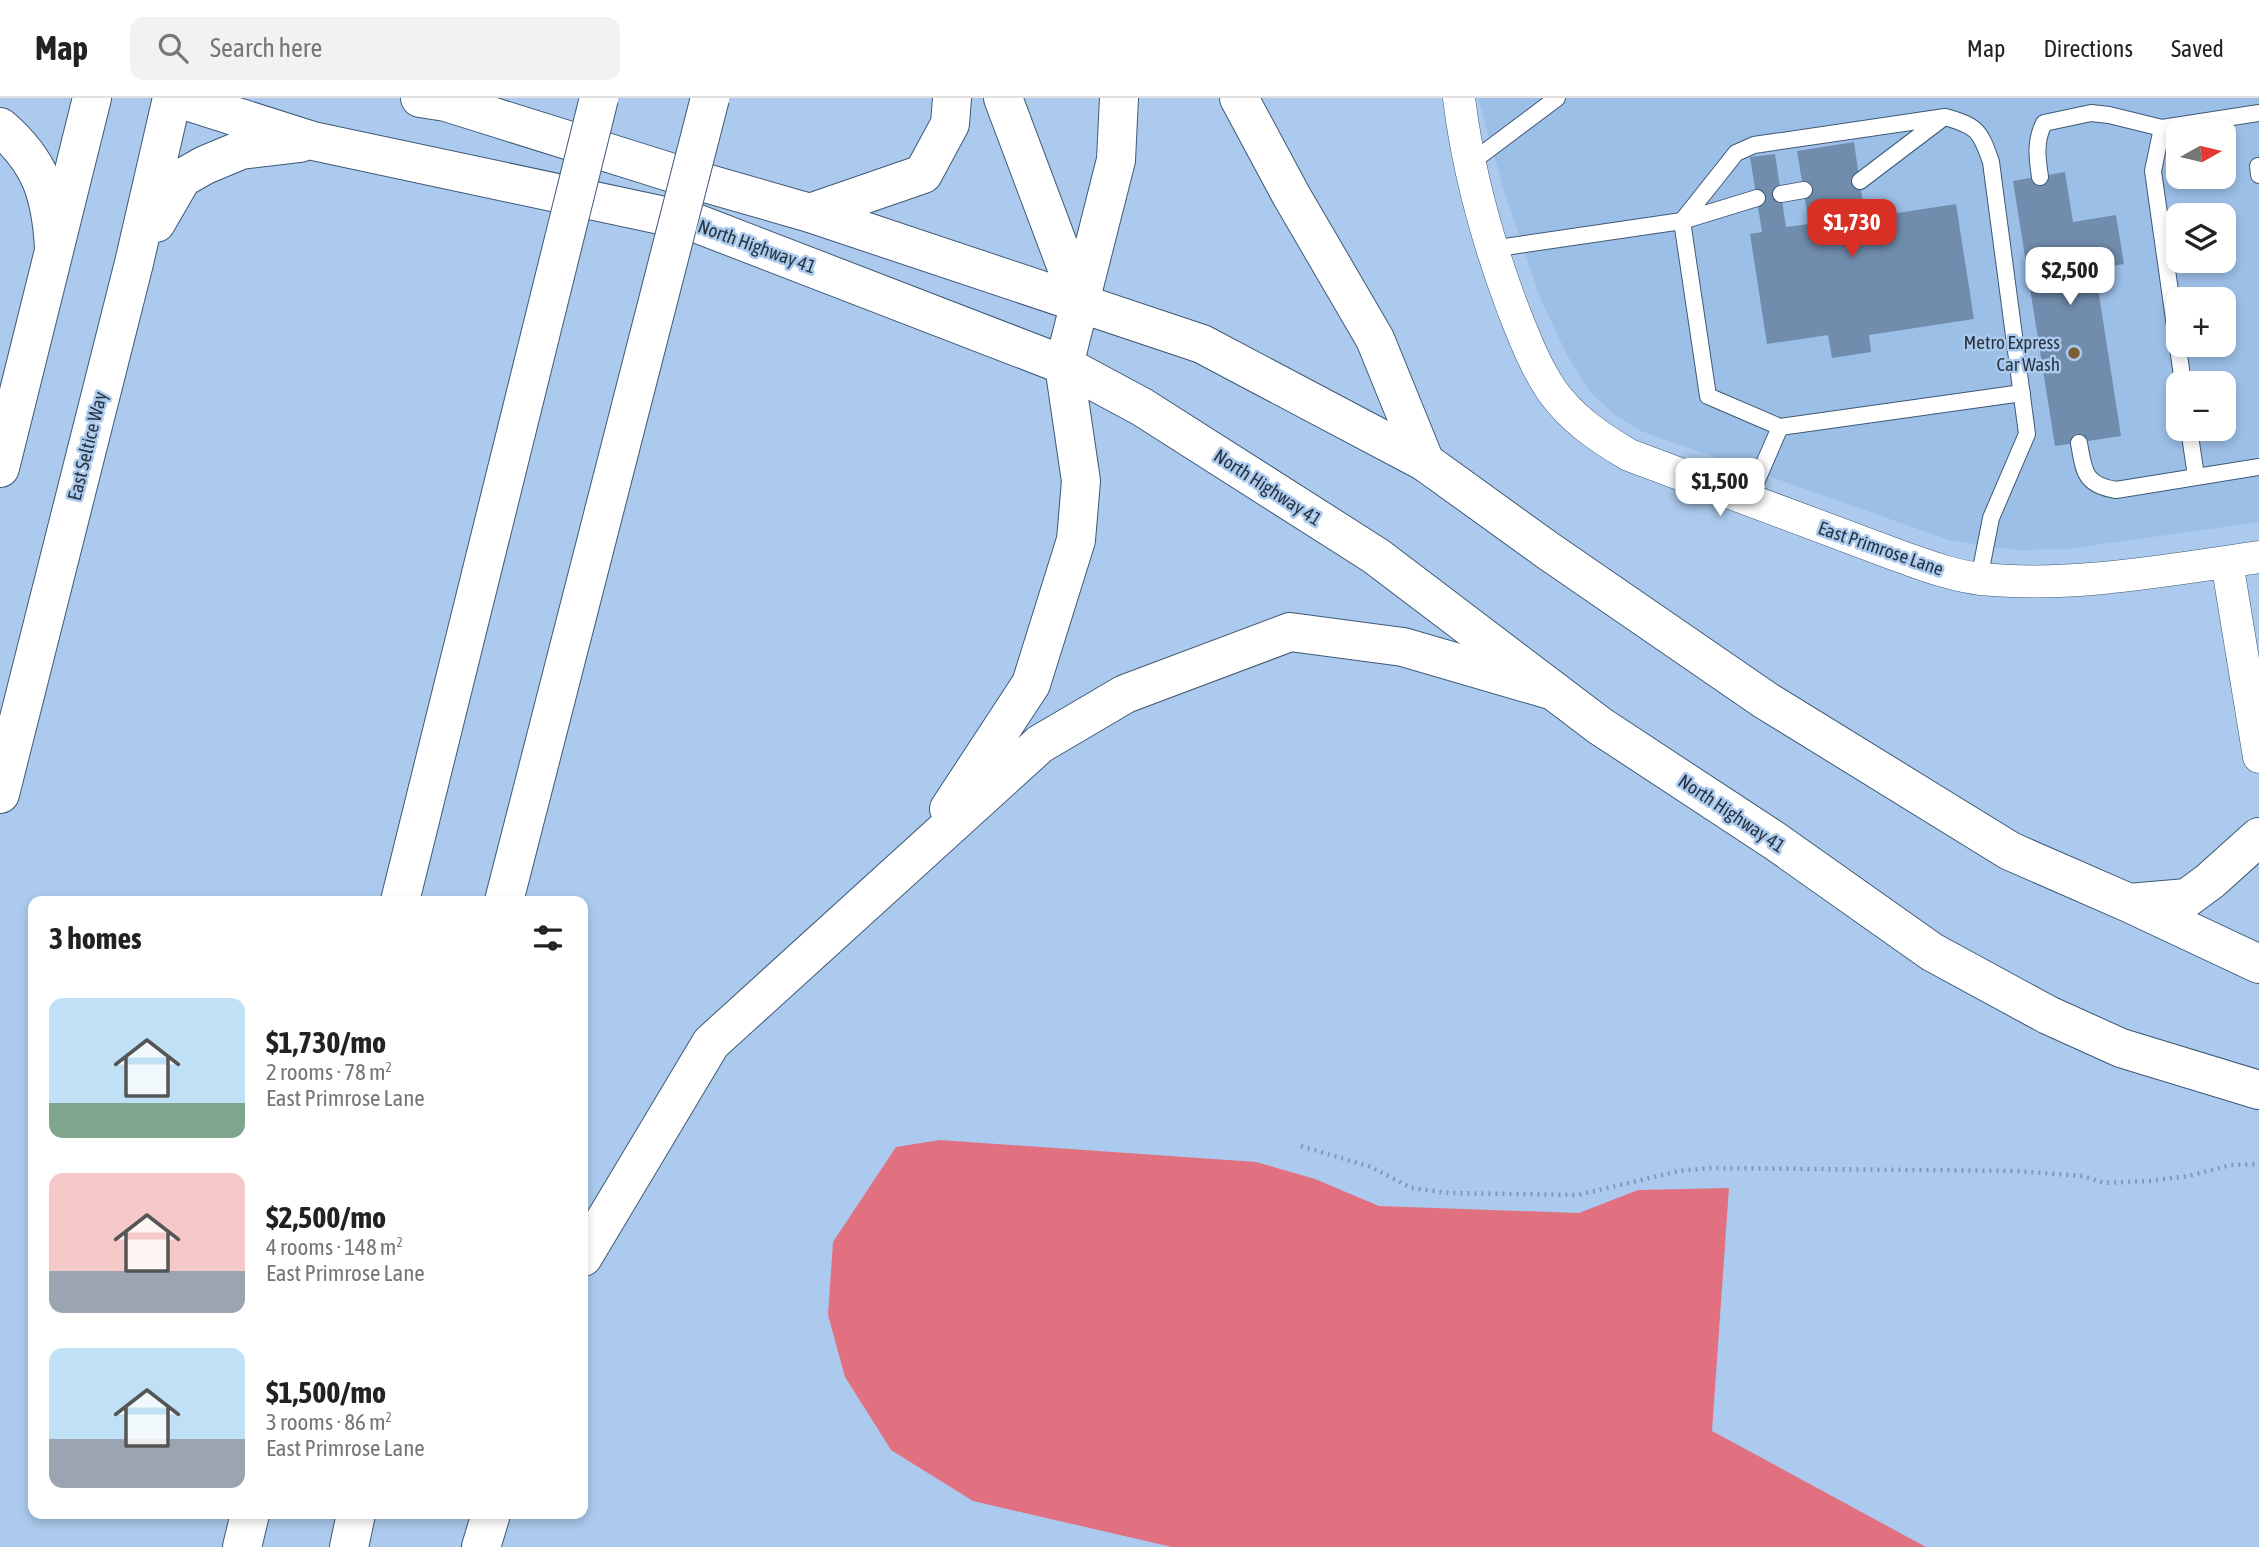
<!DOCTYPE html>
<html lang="en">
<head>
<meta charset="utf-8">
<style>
	:root { --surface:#fff; --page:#f2f2f2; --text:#222; --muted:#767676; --line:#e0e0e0; --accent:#d93025 }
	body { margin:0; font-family:"Asap Condensed",sans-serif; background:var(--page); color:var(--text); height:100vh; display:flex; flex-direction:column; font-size:26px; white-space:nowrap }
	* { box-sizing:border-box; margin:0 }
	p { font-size:23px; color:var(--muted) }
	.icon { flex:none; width:38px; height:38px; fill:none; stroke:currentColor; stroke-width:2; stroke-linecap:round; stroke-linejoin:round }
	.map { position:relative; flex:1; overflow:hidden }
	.panel { position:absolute; left:28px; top:798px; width:560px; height:623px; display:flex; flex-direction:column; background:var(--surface); border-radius:14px; box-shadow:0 4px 10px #0003 }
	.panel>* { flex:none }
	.needle { width:46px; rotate:82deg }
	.buttons { position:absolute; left:2166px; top:21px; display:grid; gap:14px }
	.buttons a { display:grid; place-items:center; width:70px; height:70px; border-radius:14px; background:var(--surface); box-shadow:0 4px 10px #0003; font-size:35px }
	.price { position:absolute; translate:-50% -60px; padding:0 16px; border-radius:14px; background:#fff; color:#222; font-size:23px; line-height:46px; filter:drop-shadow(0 2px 4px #0008) }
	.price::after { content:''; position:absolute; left:50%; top:42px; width:21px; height:16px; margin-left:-10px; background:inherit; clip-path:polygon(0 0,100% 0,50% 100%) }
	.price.selected { background:var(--accent); color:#fff }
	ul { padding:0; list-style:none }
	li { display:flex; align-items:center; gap:21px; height:175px; padding:0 21px }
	li span { display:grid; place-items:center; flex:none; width:196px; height:140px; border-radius:14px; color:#555 }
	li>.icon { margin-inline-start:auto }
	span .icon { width:84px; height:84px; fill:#fffc; stroke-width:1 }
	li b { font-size:30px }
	h2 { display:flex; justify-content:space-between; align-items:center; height:84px; padding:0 21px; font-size:30px }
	header { display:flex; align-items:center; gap:42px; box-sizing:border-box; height:98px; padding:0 35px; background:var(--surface); border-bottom:2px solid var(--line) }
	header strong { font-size:33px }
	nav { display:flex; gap:38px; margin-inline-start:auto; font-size:24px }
	.search { width:490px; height:63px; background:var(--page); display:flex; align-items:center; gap:18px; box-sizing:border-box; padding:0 24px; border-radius:14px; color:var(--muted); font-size:26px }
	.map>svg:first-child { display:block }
	.built { fill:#9cbfe7; fill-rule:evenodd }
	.forest { fill:#e17081 }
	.building { fill:#718dad }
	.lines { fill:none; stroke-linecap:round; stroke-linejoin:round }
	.lane-casing { stroke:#3e5977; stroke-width:18 }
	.street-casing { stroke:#3e5977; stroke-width:33 }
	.secondary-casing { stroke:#3e5977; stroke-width:40 }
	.primary-casing { stroke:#3e5977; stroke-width:40 }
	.highway-casing { stroke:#3e5977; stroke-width:40 }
	.path { stroke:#8199b5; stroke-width:4.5; stroke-dasharray:2 5; stroke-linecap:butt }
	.lane { stroke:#fff; stroke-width:16 }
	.street { stroke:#fff; stroke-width:32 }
	.secondary { stroke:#fff; stroke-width:38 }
	.primary { stroke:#fff; stroke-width:38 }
	.highway { stroke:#fff; stroke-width:38 }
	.highway-bridge-casing { stroke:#3e5977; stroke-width:40; stroke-linecap:butt }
	.highway-bridge { stroke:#fff; stroke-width:38 }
	.poi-dot { fill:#7c5c32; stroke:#accaed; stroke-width:2.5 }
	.labels { text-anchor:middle; stroke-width:5; stroke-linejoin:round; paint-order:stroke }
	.street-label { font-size:19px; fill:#283442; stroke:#accaed }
	.poi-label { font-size:19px; fill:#283442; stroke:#accaed; text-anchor:end }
</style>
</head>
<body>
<header>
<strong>Map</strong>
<div class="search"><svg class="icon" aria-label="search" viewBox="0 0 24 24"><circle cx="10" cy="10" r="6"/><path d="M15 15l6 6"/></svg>Search here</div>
<nav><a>Map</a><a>Directions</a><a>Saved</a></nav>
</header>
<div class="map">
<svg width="2259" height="1449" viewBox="0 0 2259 1449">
	<rect width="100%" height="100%" fill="#accaed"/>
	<path class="built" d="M1478,0H2259V424L2067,451L2015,452L1949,442L1641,333L1615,317L1590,294L1567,257L1541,202L1503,90ZM2179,33H2224V79H2179ZM2179,117H2224V163H2179ZM2179,201H2224V247H2179ZM2179,285H2224V331H2179Z"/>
	<path class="forest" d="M940,1042L1256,1064L1315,1081L1379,1108L1579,1115L1638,1092L1729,1090L1712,1333L1926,1449H1172L973,1403L891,1352L845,1279L828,1217L833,1144L896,1049Z"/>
	<path class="building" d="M1854,44L1865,120L1956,106L1974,221L1869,237L1871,254L1832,260L1828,237L1767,246L1750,136L1762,134L1750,59L1775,56L1786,129L1809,126L1797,53Z
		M2065,74L2073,124L2116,117L2124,166L2095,171L2121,338L2055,348L2013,83Z"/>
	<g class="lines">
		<g class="lane-casing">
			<path id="lane" d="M2162,30L2153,73L2183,285
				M1469,66L1557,0
				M2258,68L2259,77
				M2040,79C2037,59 2035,43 2044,25L2091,15L2109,17L2162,30L2259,15
				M1860,83L1943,20
				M1781,96L1804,92
				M1491,151L1682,123L1757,100
				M2189,331L2196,378
				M2079,345C2084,373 2084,387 2116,392L2259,369
				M1748,403L1780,329
				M1979,481L1991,420L2027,336L1991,64C1980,32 1977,28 1945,19L1754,47L1736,55L1682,123L1708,298L1780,329L2022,295"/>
		</g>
		<g class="street-casing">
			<path id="street" d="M1459,0C1468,73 1487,142 1513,211C1524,239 1535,268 1552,293C1572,321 1600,340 1629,357L1899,458C1925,467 1953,478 1981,481C2073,490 2168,472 2259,459
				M2227,464L2259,659"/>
		</g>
		<g class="secondary-casing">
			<path id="secondary" d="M0,29C41,64 51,97 54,150"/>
		</g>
		<g class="primary-casing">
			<path id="primary" d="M177,0L313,43L693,124L1064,267L1142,309L1376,458L1600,628L1775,743L1932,854L2048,917L2121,950L2259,992
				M420,0L446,4L695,82L810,115L1202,246L1425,364L1547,452L1765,602L2010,753L2129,805L2259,866
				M156,125L182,80L205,67L241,52L300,45
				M0,370L92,0
				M0,696L134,165L172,0
				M2129,805L2187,800L2210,783L2259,739"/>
		</g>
		<g class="highway-casing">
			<path id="highway" d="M1003,0L1080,205
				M1239,0L1291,97L1375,241L1425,364
				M810,115L923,76L950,26L952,0
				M949,711L1031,586L1076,442L1081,383L1064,267L1116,62L1119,0
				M583,1159L711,945L1040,646L1125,596L1290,534L1403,549L1554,593
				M242,1449L250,1416
				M349,1449L356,1416
				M481,1449L491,1416"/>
		</g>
		<path class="path" d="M1301,1048L1371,1069L1411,1090L1449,1095L1578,1097L1679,1073L1710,1070L2016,1073L2083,1078L2104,1085L2150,1083L2188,1078L2231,1067L2259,1066"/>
		<use href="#lane" class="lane"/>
		<use href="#street" class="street"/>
		<use href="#secondary" class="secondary"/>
		<use href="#primary" class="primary"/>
		<use href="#highway" class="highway"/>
		<g class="highway-bridge-casing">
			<path id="highway-bridge" d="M400,803L599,0
				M504,803L710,0"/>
		</g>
		<use href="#highway-bridge" class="highway-bridge"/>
	</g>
	<circle class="poi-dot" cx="2074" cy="255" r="7"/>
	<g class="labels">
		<g class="street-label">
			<text transform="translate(757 148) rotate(20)" y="7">North Highway 41</text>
			<text transform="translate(87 348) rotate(-76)" y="7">East Seltice Way</text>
			<text transform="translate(1268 389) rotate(33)" y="7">North Highway 41</text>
			<text transform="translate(1881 450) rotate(19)" y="7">East Primrose Lane</text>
			<text transform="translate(1732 715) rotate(34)" y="7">North Highway 41</text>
		</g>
		<g class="poi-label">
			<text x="2060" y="251">Metro Express<tspan x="2060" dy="22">Car Wash</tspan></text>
		</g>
	</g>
</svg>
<div class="buttons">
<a><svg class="needle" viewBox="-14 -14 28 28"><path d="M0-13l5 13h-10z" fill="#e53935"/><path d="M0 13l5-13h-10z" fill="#767676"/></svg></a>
<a><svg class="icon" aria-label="layers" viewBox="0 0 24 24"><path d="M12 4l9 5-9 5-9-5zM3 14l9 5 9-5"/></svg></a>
<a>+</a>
<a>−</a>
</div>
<b class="price selected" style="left:1852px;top:161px">$1,730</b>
<b class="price" style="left:2070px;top:209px">$2,500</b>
<b class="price" style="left:1720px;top:420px">$1,500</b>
<section class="panel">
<h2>3 homes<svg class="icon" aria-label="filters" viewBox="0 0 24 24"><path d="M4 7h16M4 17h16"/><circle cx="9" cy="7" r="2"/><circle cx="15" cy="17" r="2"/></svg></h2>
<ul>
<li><span style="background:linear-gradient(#bfe0f5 75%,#7fa58c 0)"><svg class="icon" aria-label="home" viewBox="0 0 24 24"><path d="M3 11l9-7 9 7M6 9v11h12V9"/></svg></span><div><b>$1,730/mo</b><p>2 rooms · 78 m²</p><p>East Primrose Lane</p></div></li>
<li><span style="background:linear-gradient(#f6c9c9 70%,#9aa5b1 0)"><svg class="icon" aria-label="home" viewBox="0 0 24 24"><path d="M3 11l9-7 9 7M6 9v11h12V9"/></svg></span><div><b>$2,500/mo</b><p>4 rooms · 148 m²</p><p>East Primrose Lane</p></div></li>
<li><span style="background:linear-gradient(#bfe0f5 65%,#9aa5b1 0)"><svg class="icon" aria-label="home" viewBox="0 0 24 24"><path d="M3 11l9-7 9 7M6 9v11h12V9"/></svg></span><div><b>$1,500/mo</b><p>3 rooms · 86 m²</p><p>East Primrose Lane</p></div></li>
</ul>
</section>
</div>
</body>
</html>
